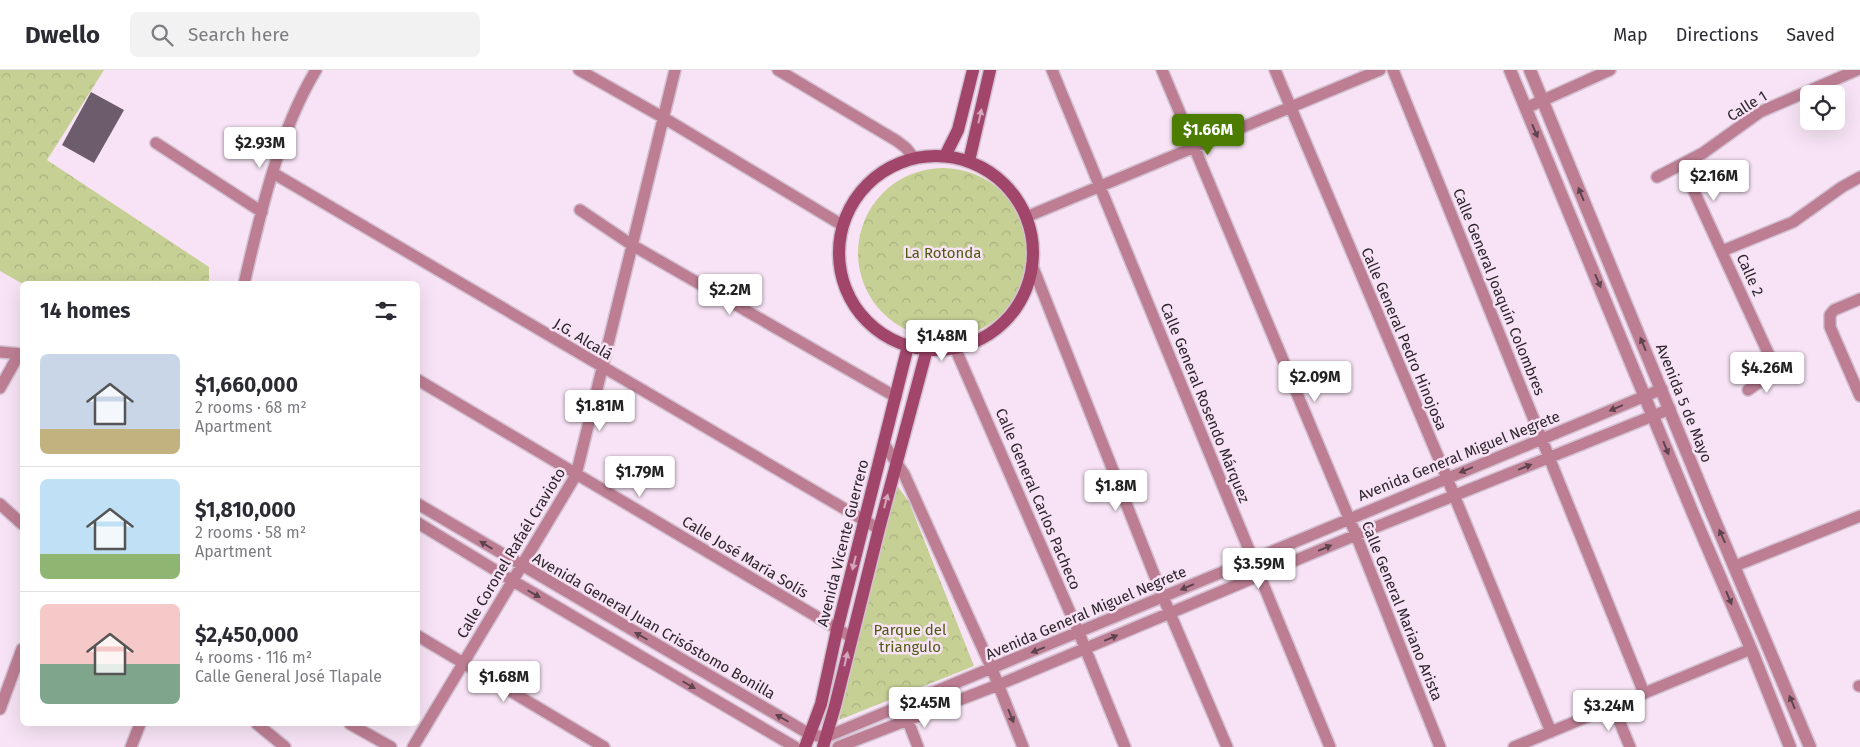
<!DOCTYPE html>
<html lang="en">
<head>
<meta charset="utf-8">
<style>
	:root { --surface:#fff; --page:#f2f2f3; --text:#2b2b33; --muted:#7c7c81; --line:#e1e1e2; --accent:#4d7c03 }
	body { margin:0; font-family:"Fira Sans",sans-serif; background:var(--page); color:var(--text); height:100vh; display:flex; flex-direction:column; font-size:19px; white-space:nowrap }
	* { box-sizing:border-box; margin:0 }
	p { font-size:16px; color:var(--muted) }
	.icon { flex:none; width:28px; height:28px; fill:none; stroke:currentColor; stroke-width:2; stroke-linecap:round; stroke-linejoin:round }
	.map { position:relative; flex:1; overflow:hidden }
	.side { position:absolute; left:20px; top:211px; width:400px; height:445px; display:flex; flex-direction:column; background:var(--surface); border-radius:8px; box-shadow:0 5px 20px #0002 }
	.side>* { flex:none }
	.tools { position:absolute; left:1800px; top:15px; display:grid; gap:10px }
	.tools a { display:grid; place-items:center; width:45px; height:45px; border-radius:8px; background:var(--surface); box-shadow:0 5px 20px #0002; font-size:25px }
	.price { position:absolute; translate:-50% -42px; padding:0 11px; border-radius:5px; background:#fff; color:#222; font-size:16px; line-height:32px; filter:drop-shadow(0 1px 2px #0008) }
	.price::after { content:''; position:absolute; left:50%; top:30px; width:15px; height:11px; margin-left:-8px; background:inherit; clip-path:polygon(0 0,100% 0,50% 100%) }
	.price.on { background:var(--accent); color:#fff }
	ul { padding:0; list-style:none }
	li { display:flex; align-items:center; gap:15px; height:125px; padding:0 20px }
	li+li { border-top:1px solid var(--line) }
	li span { display:grid; place-items:center; flex:none; width:140px; height:100px; border-radius:8px; color:#555 }
	li>.icon { margin-inline-start:auto }
	span .icon { width:60px; height:60px; fill:#fffc; stroke-width:1 }
	li b { font-size:21px }
	h2 { display:flex; justify-content:space-between; align-items:center; height:60px; padding:0 20px; font-size:21px }
	header { display:flex; align-items:center; gap:30px; box-sizing:border-box; height:70px; padding:0 25px; background:var(--surface); border-bottom:1px solid var(--line) }
	header strong { font-size:24px }
	nav { display:flex; gap:28px; margin-inline-start:auto; font-size:18px }
	.search { width:350px; height:45px; background:var(--page); display:flex; align-items:center; gap:12px; box-sizing:border-box; padding:0 18px; border-radius:8px; color:var(--muted); font-size:19px }
	.map>svg:first-child { display:block }
	.park { fill:url(#park-crowns) }
	.building { fill:#6d5c6c }
	.lines { fill:none; stroke-linecap:round; stroke-linejoin:round }
	.minor-casing { stroke:#d2c1d1; stroke-width:14 }
	.tertiary-casing { stroke:#d2c1d1; stroke-width:15 }
	.secondary-casing { stroke:#d2c1d1; stroke-width:15 }
	.minor { stroke:#bd7e93; stroke-width:11 }
	.tertiary { stroke:#bd7e93; stroke-width:12 }
	.secondary { stroke:#a1466a; stroke-width:12 }
	.oneway { fill:#d5a4bd }
	.oneway2 { fill:#5f444f }
	.labels { text-anchor:middle; stroke-width:5; stroke-linejoin:round; paint-order:stroke }
	.street-label { font-size:15px; fill:#2c252b; stroke:#f7e3f5 }
	.park-label { font-size:15px; fill:#515a11; stroke:#f7e3f5 }
</style>
</head>
<body>
<header>
<strong>Dwello</strong>
<div class="search"><svg class="icon" aria-label="search" viewBox="0 0 24 24"><circle cx="10" cy="10" r="6"/><path d="M15 15l6 6"/></svg>Search here</div>
<nav><a>Map</a><a>Directions</a><a>Saved</a></nav>
</header>
<div class="map">
<svg width="1860" height="677" viewBox="0 0 1860 677">
	<defs>
		<pattern id="park-crowns" width="20" height="18" patternUnits="userSpaceOnUse" patternTransform="scale(1.25)"><rect width="20" height="18" fill="#c6d095"/><path d="M2 6a3 3 0 1 1 6 0M12 15a3 3 0 1 1 6 0" fill="none" stroke="#aab281"/></pattern>
	</defs>
	<rect width="100%" height="100%" fill="#f7e3f5"/>
	<path class="park" d="M0,0H104L47,90L209,197V214H23L0,201Z
		M858 183a85 85 0 1 1 170 0a85 85 0 1 1-170 0Z
		M896,414L909,432L974,596L839,650Z"/>
	<path class="building" d="M91,22L124,40L94,93L62,75Z"/>
	<g class="lines">
		<g class="minor-casing">
			<path id="minor" d="M579,0L664,48L842,155
				M778,0L897,71L906,78L914,88
				M1052,0L1330,677
				M1162,0L1356,465L1440,677
				M1275,0L1447,408L1551,662
				M1393,0L1644,623
				M1526,38L1610,0
				M156,73L262,142
				M1682,95L1769,285L1772,294L1770,305L1748,320
				M273,103L879,459
				M1657,107L1703,83L1760,42L1857,0
				M580,140L632,175L896,327
				M1026,147L1380,0
				M1722,181L1793,152L1842,117L1860,107
				M1032,195L1163,527L1227,677
				M244,214C260,144 279,61 316,0
				M1860,229L1834,240L1830,245V257L1860,326
				M955,278L1079,563L1125,677
				M0,282L22,284
				M418,310L851,567
				M0,318L19,284
				M884,374L904,404L992,599L1023,677
				M0,434L22,454
				M418,434L811,665L826,667L1662,319
				M418,453L513,511L795,677
				M1735,496L1860,446
				M418,566L604,677
				M1859,616H1860
				M1613,636L1630,677
				M0,639L22,579
				M908,651L918,677
				M257,654L285,677
				M350,654L391,677
				M131,677L140,654
				M413,677L576,405L675,0
				M838,677L998,615L1356,465L1670,339
				M1514,677L1751,579"/>
		</g>
		<g class="tertiary-casing">
			<path id="tertiary" d="M1510,0L1694,446L1751,579L1790,677
				M1530,0L1710,439L1810,677"/>
		</g>
		<g class="secondary-casing">
			<path id="secondary" d="M945,86L958,60L973,0
				M839 183a97 97 0 1 1 194 0a97 97 0 1 1-194 0Z
				M969,91L990,0
				M805,677L821,634L837,560L908,276
				M823,677L835,636L879,459L927,279"/>
		</g>
		<use href="#minor" class="minor"/>
		<use href="#tertiary" class="tertiary"/>
		<use href="#secondary" class="secondary"/>
	</g>
	<defs><path id="oneway-solid" d="M-6-.8H1V-3.2L6.5 0L1 3.2V.8H-6Z" transform="scale(1.25)"/></defs>
	<g class="oneway">
		<use href="#oneway-solid" transform="translate(980 46) rotate(-77)"/>
		<use href="#oneway-solid" transform="translate(886 431) rotate(-75)"/>
		<use href="#oneway-solid" transform="translate(854 493) rotate(104)"/>
		<use href="#oneway-solid" transform="translate(846 589) rotate(-77)"/>
	</g>
	<g class="oneway2">
		<use href="#oneway-solid" transform="translate(1535 61) rotate(67)"/>
		<use href="#oneway-solid" transform="translate(1581 124) rotate(-112)"/>
		<use href="#oneway-solid" transform="translate(1598 211) rotate(67)"/>
		<use href="#oneway-solid" transform="translate(1643 274) rotate(-113)"/>
		<use href="#oneway-solid" transform="translate(1616 338) rotate(157)"/>
		<use href="#oneway-solid" transform="translate(1666 378) rotate(68)"/>
		<use href="#oneway-solid" transform="translate(1525 397) rotate(-22)"/>
		<use href="#oneway-solid" transform="translate(1466 400) rotate(158)"/>
		<use href="#oneway-solid" transform="translate(1722 466) rotate(-114)"/>
		<use href="#oneway-solid" transform="translate(486 475) rotate(-149)"/>
		<use href="#oneway-solid" transform="translate(1325 478) rotate(-23)"/>
		<use href="#oneway-solid" transform="translate(1187 517) rotate(157)"/>
		<use href="#oneway-solid" transform="translate(534 524) rotate(30)"/>
		<use href="#oneway-solid" transform="translate(1729 528) rotate(67)"/>
		<use href="#oneway-solid" transform="translate(641 566) rotate(-150)"/>
		<use href="#oneway-solid" transform="translate(1111 568) rotate(-23)"/>
		<use href="#oneway-solid" transform="translate(1038 580) rotate(158)"/>
		<use href="#oneway-solid" transform="translate(689 615) rotate(30)"/>
		<use href="#oneway-solid" transform="translate(1792 632) rotate(-113)"/>
		<use href="#oneway-solid" transform="translate(1011 646) rotate(68)"/>
		<use href="#oneway-solid" transform="translate(782 648) rotate(-150)"/>
	</g>
	<g class="labels">
		<g class="street-label">
			<text transform="translate(1747 36) rotate(-32)" y="5">Calle 1</text>
			<text transform="translate(1750 205) rotate(66)" y="5">Calle 2</text>
			<text transform="translate(1499 222) rotate(68)" y="5">Calle General Joaquín Colombres</text>
			<text transform="translate(583 269) rotate(31)" y="5">J.G. Alcalá</text>
			<text transform="translate(1404 269) rotate(67)" y="5">Calle General Pedro Hinojosa</text>
			<text transform="translate(1205 333) rotate(68)" y="5">Calle General Rosendo Márquez</text>
			<text transform="translate(1684 333) rotate(68)" y="5">Avenida 5 de Mayo</text>
			<text transform="translate(1459 386) rotate(-22)" y="5">Avenida General Miguel Negrete</text>
			<text transform="translate(1038 429) rotate(67)" y="5">Calle General Carlos Pacheco</text>
			<text transform="translate(843 473) rotate(-76)" y="5">Avenida Vicente Guerrero</text>
			<text transform="translate(511 483) rotate(-59)" y="5">Calle Coronel Rafaél Cravioto</text>
			<text transform="translate(745 487) rotate(31)" y="5">Calle José María Solís</text>
			<text transform="translate(1402 541) rotate(68)" y="5">Calle General Mariano Arista</text>
			<text transform="translate(1086 543) rotate(-23)" y="5">Avenida General Miguel Negrete</text>
			<text transform="translate(654 556) rotate(30)" y="5">Avenida General Juan Crisóstomo Bonilla</text>
		</g>
		<g class="park-label">
			<text x="943" y="188">La Rotonda</text>
			<text x="910" y="565">Parque del<tspan x="910" dy="17">triangulo</tspan></text>
		</g>
	</g>
</svg>
<div class="tools">
<a><svg class="icon" aria-label="locate" viewBox="0 0 24 24"><circle cx="12" cy="12" r="6"/><path d="M12 2v4M12 18v4M2 12h4M18 12h4"/></svg></a>
</div>
<b class="price on" style="left:1208px;top:86px">$1.66M</b>
<b class="price" style="left:260px;top:99px">$2.93M</b>
<b class="price" style="left:1714px;top:132px">$2.16M</b>
<b class="price" style="left:730px;top:246px">$2.2M</b>
<b class="price" style="left:942px;top:292px">$1.48M</b>
<b class="price" style="left:1767px;top:324px">$4.26M</b>
<b class="price" style="left:1315px;top:333px">$2.09M</b>
<b class="price" style="left:600px;top:362px">$1.81M</b>
<b class="price" style="left:640px;top:428px">$1.79M</b>
<b class="price" style="left:1116px;top:442px">$1.8M</b>
<b class="price" style="left:1259px;top:520px">$3.59M</b>
<b class="price" style="left:504px;top:633px">$1.68M</b>
<b class="price" style="left:925px;top:659px">$2.45M</b>
<b class="price" style="left:1609px;top:662px">$3.24M</b>
<section class="side">
<h2>14 homes<svg class="icon" aria-label="filters" viewBox="0 0 24 24"><path d="M4 7h16M4 17h16"/><circle cx="9" cy="7" r="2"/><circle cx="15" cy="17" r="2"/></svg></h2>
<ul>
<li><span style="background:linear-gradient(#c9d6e8 75%,#c2b280 0)"><svg class="icon" aria-label="home" viewBox="0 0 24 24"><path d="M3 11l9-7 9 7M6 9v11h12V9"/></svg></span><div><b>$1,660,000</b><p>2 rooms · 68 m²</p><p>Apartment</p></div></li>
<li><span style="background:linear-gradient(#bfe0f5 75%,#8fb573 0)"><svg class="icon" aria-label="home" viewBox="0 0 24 24"><path d="M3 11l9-7 9 7M6 9v11h12V9"/></svg></span><div><b>$1,810,000</b><p>2 rooms · 58 m²</p><p>Apartment</p></div></li>
<li><span style="background:linear-gradient(#f6c9c9 60%,#7fa58c 0)"><svg class="icon" aria-label="home" viewBox="0 0 24 24"><path d="M3 11l9-7 9 7M6 9v11h12V9"/></svg></span><div><b>$2,450,000</b><p>4 rooms · 116 m²</p><p>Calle General José Tlapale</p></div></li>
</ul>
</section>
</div>
</body>
</html>
